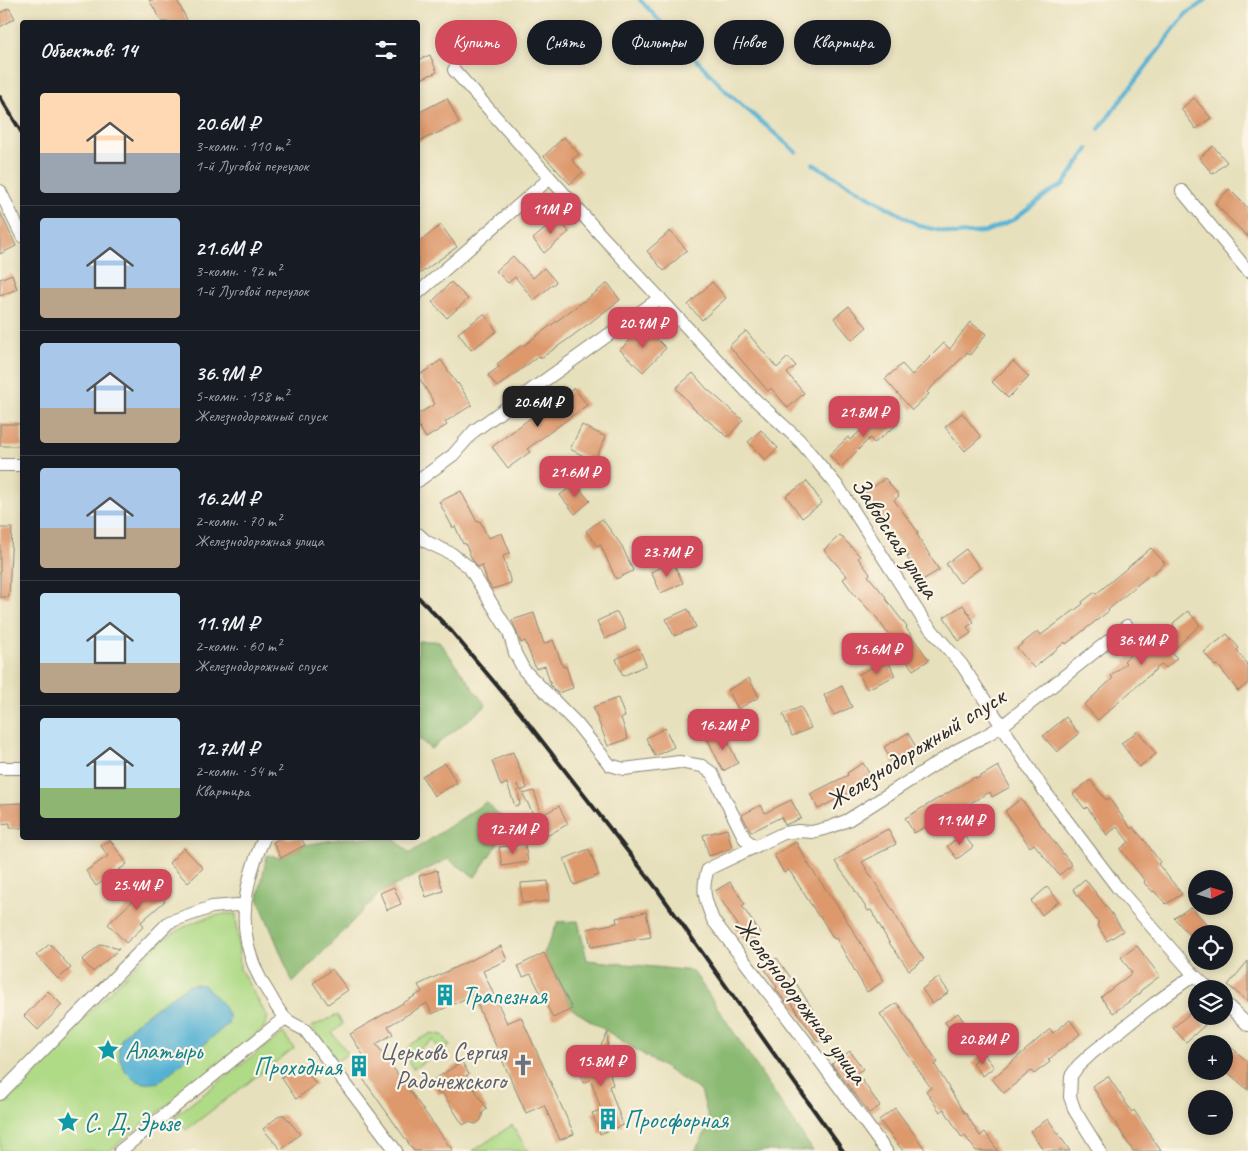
<!DOCTYPE html>
<html lang="ru">
<head>
<meta charset="utf-8">
<style>
	:root { --surface:#171b24; --page:#242831; --text:#f1f3f6; --muted:#9ea1a6; --line:#363941; --accent:#d1495b }
	body { margin:0; font-family:Caveat,sans-serif; background:var(--page); color:var(--text); height:100vh; display:flex; flex-direction:column; font-size:19px; white-space:nowrap }
	* { box-sizing:border-box; margin:0 }
	p { font-size:16px; color:var(--muted) }
	.icon { flex:none; width:28px; height:28px; fill:none; stroke:currentColor; stroke-width:2; stroke-linecap:round; stroke-linejoin:round }
	.map { position:relative; flex:1; overflow:hidden }
	.drawer { position:absolute; left:20px; top:20px; width:400px; height:820px; display:flex; flex-direction:column; background:var(--surface); border-radius:5px; box-shadow:0 2px 8px #0003 }
	.drawer>* { flex:none }
	.hud { position:absolute; left:435px; top:20px; width:475px; height:45px; display:flex; gap:10px }
	.needle { width:32px; rotate:85deg }
	.tools { position:absolute; left:1188px; top:870px; display:grid; gap:10px }
	.tools a { display:grid; place-items:center; width:45px; height:45px; border-radius:50%; background:var(--surface); box-shadow:0 2px 8px #0003; font-size:25px }
	.price { position:absolute; translate:-50% -42px; padding:0 11px; border-radius:10px; background:var(--accent); color:#fff; font-size:16px; line-height:32px; filter:drop-shadow(0 1px 2px #0008) }
	.price::after { content:''; position:absolute; left:50%; top:30px; width:15px; height:11px; margin-left:-8px; background:inherit; clip-path:polygon(0 0,100% 0,50% 100%) }
	.price.current { background:#222; color:#fff }
	ul { padding:0; list-style:none }
	li { display:flex; align-items:center; gap:15px; height:125px; padding:0 20px }
	li+li { border-top:1px solid var(--line) }
	li span { display:grid; place-items:center; flex:none; width:140px; height:100px; border-radius:5px; color:#555 }
	li>.icon { margin-inline-start:auto }
	span .icon { width:60px; height:60px; fill:#fffc; stroke-width:1 }
	li b { font-size:21px }
	h2 { display:flex; justify-content:space-between; align-items:center; height:60px; padding:0 20px; font-size:21px }
	.tag { padding:0 18px; border-radius:22px; background:var(--surface); box-shadow:0 2px 8px #0003; font-size:18px; line-height:45px }
	.tag.current { background:var(--accent); color:#fff }
	.map>svg:first-child { display:block }
	.green { fill:#afda86; stroke:#6d8258 }
	.forest { fill:#8bba73; stroke:#5b724f }
	.water { fill:#56b2d4; stroke:#406e80 }
	.lines { fill:none; stroke-linecap:round; stroke-linejoin:round }
	.stream { stroke:#56b2d4; stroke-width:4 }
	.building { fill:#dd986c }
	.minor-casing { stroke:#898674; stroke-width:14 }
	.minor { stroke:#fff; stroke-width:12 }
	.rail { stroke:#2b2b2b; stroke-width:4 }
	.labels { text-anchor:middle; stroke-width:4.5; stroke-linejoin:round; paint-order:stroke }
	.street-label { font-size:25px; fill:#2b2b2b; stroke:#fcf5e5 }
	.culture-label { font-size:25px; fill:#0d838f; stroke:#fcf5e5; text-anchor:start }
	.worship-label { font-size:25px; fill:#5b616d; stroke:#fcf5e5; text-anchor:end }
</style>
</head>
<body>
<div class="map">
<svg width="1248" height="1151" viewBox="0 0 1248 1151">
	<rect width="100%" height="100%" fill="#fcf5e5"/>
	<filter id="ink" filterUnits="userSpaceOnUse"><feTurbulence type="fractalNoise" baseFrequency=".02" numOctaves="2"/><feDisplacementMap in="SourceGraphic" scale="10" xChannelSelector="R" yChannelSelector="G"/><feConvolveMatrix kernelMatrix="1 2 1 2 8 2 1 2 1" color-interpolation-filters="sRGB"/></filter>
	<filter id="wash" filterUnits="userSpaceOnUse"><feTurbulence type="fractalNoise" baseFrequency=".0096" numOctaves="4" result="noise"/><feDisplacementMap in="SourceGraphic" scale="20" xChannelSelector="R" yChannelSelector="G"/><feGaussianBlur stdDeviation="1.12" result="paint"/><feColorMatrix in="noise" values="0 0 0 0 0 0 0 0 0 0 0 0 0 0 0 0 0 1.4 0 .05"/><feComposite in="paint" operator="in"/></filter>
	<g filter="url(#wash)">
		<rect width="100%" height="100%" fill="#e7e0bc"/>
		<path class="green" d="M225,914H236L240,969L268,1018L263,1029L109,1151H0V1103L157,944C181,928 195,919 225,914Z
			M337,1015L343,1024L332,1033L348,1053L338,1061L311,1027Z
			M283,1033L294,1048L186,1130L175,1116Z
			M432,1033L443,1035L450,1046L441,1052L433,1040L420,1048L427,1060L413,1069C397,1045 411,1044 432,1033Z
			M512,1125L528,1151H473Z"/>
		<path class="forest" d="M418,641H439L486,706L431,749L418,738Z
			M486,802L510,825L475,877L448,859L380,893L293,983L258,898L267,855L281,858L305,845L344,838H393L410,853Z
			M578,921L587,960L693,971L813,1151H695L710,1124L701,1091L572,1009L544,953L558,922Z"/>
		<path class="water" d="M195,984L204,985L223,1005L229,1016L228,1024L159,1082C146,1085 136,1083 127,1073C120,1064 116,1051 121,1040C129,1023 171,998 187,986Z"/>
		<g class="lines">
			<path class="stream" d="M640,0L727,92L796,152
				M1099,129L1186,14L1206,0
				M813,164L920,226L954,234L985,232L1013,220L1053,190L1063,185L1088,149"/>
		</g>
		<g id="blocks">
			<path class="building" d="M149,0H177L188,22H162Z
				M9,8L15,18L0,27V13Z
				M430,55L437,72L418,80V60Z
				M447,98L459,123L418,142V113Z
				M1194,98L1211,118L1196,129L1181,109Z
				M564,137L579,154L572,160L583,172L570,184L544,156Z
				M1213,146L1227,162L1213,174L1199,158Z
				M1229,189L1248,208V237L1215,204Z
				M0,212L16,246L0,254Z
				M558,218L569,232L544,253L533,239Z
				M441,225L457,247L418,275V243Z
				M670,231L687,250L664,271L647,251Z
				M513,256L533,278L544,268L556,282L534,300L515,277L508,283L496,271Z
				M12,274L17,289L0,296V279Z
				M451,282L468,299L447,318L432,302Z
				M712,282L726,298L702,320L688,305Z
				M608,283L620,300L567,340L541,358L539,356L497,387L488,375L499,367L497,364L522,345L523,346Z
				M849,306L867,327L852,340L834,318Z
				M484,314L497,331L471,350L458,333Z
				M970,322L986,334L970,355L967,353L927,392L929,394L912,410L885,379L902,364L912,375L944,343L950,349Z
				M644,326L666,348L643,372L620,350Z
				M746,331L777,368L788,357L796,366L787,373L804,393L788,408L771,388L768,391L729,346Z
				M441,360L457,384L458,383L472,405L445,422L447,425L426,438L418,425V414L435,404L418,376Z
				M1013,361L1029,377L1008,398L992,382Z
				M693,373L707,389L743,420L728,437L694,409L676,388Z
				M574,388L587,405L527,449L530,452L508,468L492,447L545,407L547,409Z
				M886,409L898,424L874,443L870,438L841,467L829,455L848,437L850,440Z
				M962,413L981,437L965,451L945,427Z
				M0,424H22V446H0Z
				M582,425L606,437L594,461L570,449Z
				M761,430L778,448L765,460L748,442Z
				M885,478L899,496L894,500L918,532L916,533L939,570L921,581L907,557L909,556L862,496Z
				M807,481L822,503L802,518L786,496Z
				M575,483L590,501L575,514L560,495Z
				M461,491L477,522L480,521L488,538L502,533L510,553L503,556L511,583L492,589L487,581L482,565L478,567L472,559L465,543L463,544L455,526L453,528L439,502Z
				M602,519L622,546L633,571L616,579L600,544L597,546L586,531Z
				M0,528H12L9,597H0Z
				M840,535L860,556L858,558L870,574L868,576L886,597L885,598L907,627L906,628L929,660L913,670L877,618L854,594L843,579L847,576L824,550Z
				M1151,548L1165,563L1150,576L1149,575L1108,610L1109,611L1066,644L1065,642L1034,668L1017,648L1038,631L1041,635L1083,604L1082,602L1095,592L1096,594Z
				M966,549L980,568L960,583L946,564Z
				M673,562L683,583L661,593L651,572Z
				M963,605L974,622L967,627L971,633L959,641L944,617Z
				M688,609L696,627L674,636L666,619Z
				M1188,611L1200,625L1171,652L1177,658L1166,668L1162,664L1098,720L1084,705L1113,678L1111,676L1126,663L1124,661L1136,649L1140,654L1174,625L1173,623Z
				M617,612L626,629L605,639L597,621Z
				M534,613L544,644L553,640L563,667L566,666L573,688L558,693L551,686L545,666L536,669L525,641L521,643L512,620Z
				M1227,634L1239,648L1237,650L1248,665V683L1238,691L1218,665L1215,666L1204,652Z
				M639,648L646,665L623,676L616,659Z
				M888,660L895,676L867,689L859,674Z
				M749,678L759,697L738,709L728,690Z
				M842,686L852,707L834,715L824,695Z
				M618,698L625,717L621,718L628,739L608,746L593,707Z
				M801,707L811,728L792,736L783,714Z
				M1066,717L1079,734L1057,752L1043,736Z
				M665,728L674,747L655,756L646,738Z
				M723,731L738,763L723,771L707,738Z
				M1138,731L1156,754L1139,767L1121,743Z
				M908,733L918,751L894,765L884,747Z
				M513,752L527,788L521,791L517,784L520,805L515,806L507,783L501,786L492,761Z
				M445,763L457,783L434,796L422,776Z
				M863,763L873,780L818,809L810,794L848,775L847,773Z
				M998,766L1010,787L992,797L990,792L941,820L940,819L914,833L905,818L975,777L976,779Z
				M1090,780L1106,800L1109,798L1131,829L1133,827L1145,841L1160,862L1158,864L1182,894L1166,904L1154,891L1153,892L1144,883L1145,881L1120,849L1129,842L1117,827L1107,835L1087,807L1085,809L1073,794Z
				M534,791L542,815L559,806L568,824L545,837L523,794Z
				M1021,799L1072,865L1059,875L1034,844L1030,847L1005,811Z
				M791,800L801,818L785,825L781,817L751,832L742,815L761,805L765,813Z
				M22,803V828H10V823L0,824V804Z
				M727,829L732,848L709,856L703,835Z
				M888,829L896,844L862,862L893,911L907,935L924,959L909,970L890,944L871,910L868,911L849,881L835,862L860,844Z
				M963,834L973,847L957,859L947,846Z
				M281,838H301L305,845L281,858L273,842Z
				M110,840L127,864L96,886L86,871L108,856L101,846Z
				M796,842L810,867L839,908L884,981L867,992L836,938L834,939L820,916L819,917L789,870L784,873L774,855Z
				M525,844L528,862L502,866L499,847Z
				M184,848L203,868L188,883L169,863Z
				M589,849L599,875L574,885L564,859Z
				M437,870L443,891L426,897L419,876Z
				M145,878L165,901L141,922L144,926L126,943L108,924L138,896L132,889Z
				M1085,879L1112,914L1123,931L1107,941L1097,924L1099,923L1073,889Z
				M548,881L549,901L522,903L521,883Z
				M730,882L745,904L742,906L761,934L746,944L735,927L738,925L715,891Z
				M394,887L401,904L387,910L380,893Z
				M1047,887L1059,901L1042,915L1031,901Z
				M1191,907L1216,934H1196V942L1174,918Z
				M646,912L651,937L591,947L587,929L617,923L616,918Z
				M50,944L71,968L58,979L36,955Z
				M101,944L119,949L93,972L82,960Z
				M501,946L507,960L483,971L507,1023L521,1017L574,1134L560,1140L544,1105L526,1113L473,995L432,1014L427,1003L388,1026L393,1034L376,1044L453,1151H414L354,1066L365,1058L350,1034L422,992L418,985Z
				M1137,946L1160,976L1140,991L1141,993L1113,1013L1101,997L1132,973L1121,957Z
				M544,953L572,1009L553,1018L531,974L523,977L518,966Z
				M777,958L791,978L792,977L829,1035L818,1042L789,1000L786,1002L776,989L777,987L764,968Z
				M1248,961V1002L1228,985Z
				M332,969L348,990L328,1004L313,983Z
				M938,977L949,992L932,1004L922,989Z
				M48,991L62,1005L38,1030L24,1016Z
				M897,1003L938,1062L935,1065L964,1113L965,1112L980,1136L985,1132L998,1151H976L965,1136L962,1138L944,1109L940,1112L926,1091L931,1088L880,1014Z
				M958,1013L973,1035L960,1044L945,1022Z
				M1190,1013H1194L1205,1025L1186,1042L1173,1028Z
				M1070,1020L1080,1034L1048,1060L1050,1062L1034,1074L1031,1071L1004,1093L992,1079L1050,1029L1053,1033Z
				M608,1032L607,1055L613,1073L610,1074L613,1085L609,1086L623,1125L600,1134L592,1113L601,1110L591,1080L584,1083L572,1049L592,1063Z
				M1224,1041L1248,1062V1090L1224,1069Z
				M850,1051L863,1069L857,1073L880,1106L869,1113L832,1064Z
				M983,1053L994,1067L983,1076L972,1063Z
				M462,1062L469,1074L466,1076L487,1109L483,1112L481,1120L476,1124L468,1122L463,1125L442,1092L439,1095L430,1082Z
				M301,1063L316,1084L296,1099L281,1077Z
				M1108,1076L1132,1112L1134,1110L1161,1151H1133L1092,1086Z
				M895,1108L912,1131L926,1151H903L879,1120Z
				M280,1115H284L300,1134L281,1150L263,1129Z
				M1048,1119L1070,1151H1044L1030,1131Z"/>
		</g>
	</g>
	<g filter="url(#ink)">
		<use href="#blocks" fill-opacity="0" stroke="#898674" stroke-width="1"/>
		<g class="lines">
			<g class="minor-casing">
				<path id="minor" d="M454,70L599,233L749,394L800,441L839,488L924,621L962,665L1043,789L1117,887L1194,975L1209,989
					M0,191L22,236
					M1182,191L1248,271
					M418,293L550,178
					M0,465H22
					M418,481L453,455L474,431L660,298
					M418,534L427,542L452,554L469,567L509,632L515,653L524,670L577,724L610,765L624,769L679,762L702,766L712,773L745,839L754,846
					M0,768H22
					M264,838C240,891 235,941 268,992C273,1000 278,1011 285,1018C290,1023 299,1027 305,1030L396,1151
					M1224,1002L1248,1025
					M0,1094L169,922L212,907L237,905L244,906
					M120,1151L277,1024L286,1019
					M886,1151L810,1047L713,920C705,900 701,890 708,869L784,833L798,831L812,832L831,827L848,820L959,749L985,736L1002,726L1127,626
					M1100,1151L1075,1111L1070,1097L1071,1076L1078,1066L1092,1053L1155,1003L1194,975"/>
			</g>
			<use href="#minor" class="minor"/>
			<path class="rail" d="M0,97L22,133
				M418,597L452,632L521,714L657,889L843,1151"/>
		</g>
	</g>
	<defs>
		<g id="building-bare" transform="scale(1.725)"><path d="M-4-6H4V6H1V3H-1V6H-4ZM-2.5-4.3h1.7v1.8h-1.7ZM.8-4.3h1.7v1.8H.8ZM-2.5-1h1.7V.8h-1.7ZM.8-1h1.7V.8H.8Z" fill="#0f9aa8" stroke="#fcf5e5" stroke-width="2.5" paint-order="stroke"/></g>
		<g id="sight-bare" transform="scale(1.725)"><path d="M0-6L1.8-2.2L6-1.7L2.9 1.2L3.7 5.4L0 3.3L-3.7 5.4L-2.9 1.2L-6-1.7L-1.8-2.2Z" fill="#0f9aa8" stroke="#fcf5e5" stroke-width="2.5" paint-order="stroke"/></g>
		<g id="church-bare" transform="scale(1.725)"><path d="M-1.2-6h2.4v3.5h3.3v2.4h-3.3V6h-2.4V-.1h-3.3v-2.4h3.3Z" fill="#6b7280" stroke="#fcf5e5" stroke-width="2.5" paint-order="stroke"/></g>
	</defs>
	<g fill-rule="evenodd">
		<use href="#building-bare" x="445" y="995"/>
		<use href="#sight-bare" x="108" y="1050"/>
		<use href="#church-bare" x="523" y="1065"/>
		<use href="#building-bare" x="359" y="1066"/>
		<use href="#building-bare" x="608" y="1119"/>
		<use href="#sight-bare" x="68" y="1122"/>
	</g>
	<g class="labels">
		<g class="street-label">
			<text transform="translate(896 537) rotate(57)" y="9">Заводская улица</text>
			<text transform="translate(915 748) rotate(-32)" y="9">Железнодорожный спуск</text>
			<text transform="translate(802 1000) rotate(53)" y="9">Железнодорожная улица</text>
		</g>
		<g class="culture-label">
			<text x="462" y="1004">Трапезная</text>
			<text x="125" y="1059">Алатырь</text>
			<text x="342" y="1075" text-anchor="end">Проходная</text>
			<text x="624" y="1128">Просфорная</text>
			<text x="84" y="1131">С. Д. Эрьзе</text>
		</g>
		<g class="worship-label">
			<text x="506" y="1060">Церковь Сергия<tspan x="506" dy="29">Радонежского</tspan></text>
		</g>
	</g>
</svg>
<div class="tools">
<a><svg class="needle" viewBox="-14 -14 28 28"><path d="M0-13l5 13h-10z" fill="#e53935"/><path d="M0 13l5-13h-10z" fill="#9ea1a6"/></svg></a>
<a><svg class="icon" aria-label="locate" viewBox="0 0 24 24"><circle cx="12" cy="12" r="6"/><path d="M12 2v4M12 18v4M2 12h4M18 12h4"/></svg></a>
<a><svg class="icon" aria-label="layers" viewBox="0 0 24 24"><path d="M12 4l9 5-9 5-9-5zM3 14l9 5 9-5"/></svg></a>
<a>+</a>
<a>−</a>
</div>
<b class="price" style="left:551px;top:235px">11M ₽</b>
<b class="price" style="left:643px;top:349px">20.9M ₽</b>
<b class="price current" style="left:538px;top:428px">20.6M ₽</b>
<b class="price" style="left:864px;top:438px">21.8M ₽</b>
<b class="price" style="left:575px;top:498px">21.6M ₽</b>
<b class="price" style="left:667px;top:578px">23.7M ₽</b>
<b class="price" style="left:1142px;top:666px">36.9M ₽</b>
<b class="price" style="left:877px;top:675px">15.6M ₽</b>
<b class="price" style="left:723px;top:751px">16.2M ₽</b>
<b class="price" style="left:960px;top:846px">11.9M ₽</b>
<b class="price" style="left:513px;top:855px">12.7M ₽</b>
<b class="price" style="left:137px;top:911px">25.4M ₽</b>
<b class="price" style="left:983px;top:1065px">20.8M ₽</b>
<b class="price" style="left:601px;top:1087px">15.8M ₽</b>
<div class="hud">
<a class="tag current">Купить</a>
<a class="tag">Снять</a>
<a class="tag">Фильтры</a>
<a class="tag">Новое</a>
<a class="tag">Квартира</a>
</div>
<section class="drawer">
<h2>Объектов: 14<svg class="icon" aria-label="filters" viewBox="0 0 24 24"><path d="M4 7h16M4 17h16"/><circle cx="9" cy="7" r="2"/><circle cx="15" cy="17" r="2"/></svg></h2>
<ul>
<li><span style="background:linear-gradient(#ffd9b3 60%,#9aa5b1 0)"><svg class="icon" aria-label="home" viewBox="0 0 24 24"><path d="M3 11l9-7 9 7M6 9v11h12V9"/></svg></span><div><b>20.6M ₽</b><p>3-комн. · 110 m²</p><p>1-й Луговой переулок</p></div></li>
<li><span style="background:linear-gradient(#a9c7e8 70%,#b9a48a 0)"><svg class="icon" aria-label="home" viewBox="0 0 24 24"><path d="M3 11l9-7 9 7M6 9v11h12V9"/></svg></span><div><b>21.6M ₽</b><p>3-комн. · 92 m²</p><p>1-й Луговой переулок</p></div></li>
<li><span style="background:linear-gradient(#a9c7e8 65%,#b9a48a 0)"><svg class="icon" aria-label="home" viewBox="0 0 24 24"><path d="M3 11l9-7 9 7M6 9v11h12V9"/></svg></span><div><b>36.9M ₽</b><p>5-комн. · 158 m²</p><p>Железнодорожный спуск</p></div></li>
<li><span style="background:linear-gradient(#a9c7e8 60%,#b9a48a 0)"><svg class="icon" aria-label="home" viewBox="0 0 24 24"><path d="M3 11l9-7 9 7M6 9v11h12V9"/></svg></span><div><b>16.2M ₽</b><p>2-комн. · 70 m²</p><p>Железнодорожная улица</p></div></li>
<li><span style="background:linear-gradient(#bfe0f5 70%,#b9a48a 0)"><svg class="icon" aria-label="home" viewBox="0 0 24 24"><path d="M3 11l9-7 9 7M6 9v11h12V9"/></svg></span><div><b>11.9M ₽</b><p>2-комн. · 60 m²</p><p>Железнодорожный спуск</p></div></li>
<li><span style="background:linear-gradient(#bfe0f5 70%,#8fb573 0)"><svg class="icon" aria-label="home" viewBox="0 0 24 24"><path d="M3 11l9-7 9 7M6 9v11h12V9"/></svg></span><div><b>12.7M ₽</b><p>2-комн. · 54 m²</p><p>Квартира</p></div></li>
</ul>
</section>
</div>
</body>
</html>
